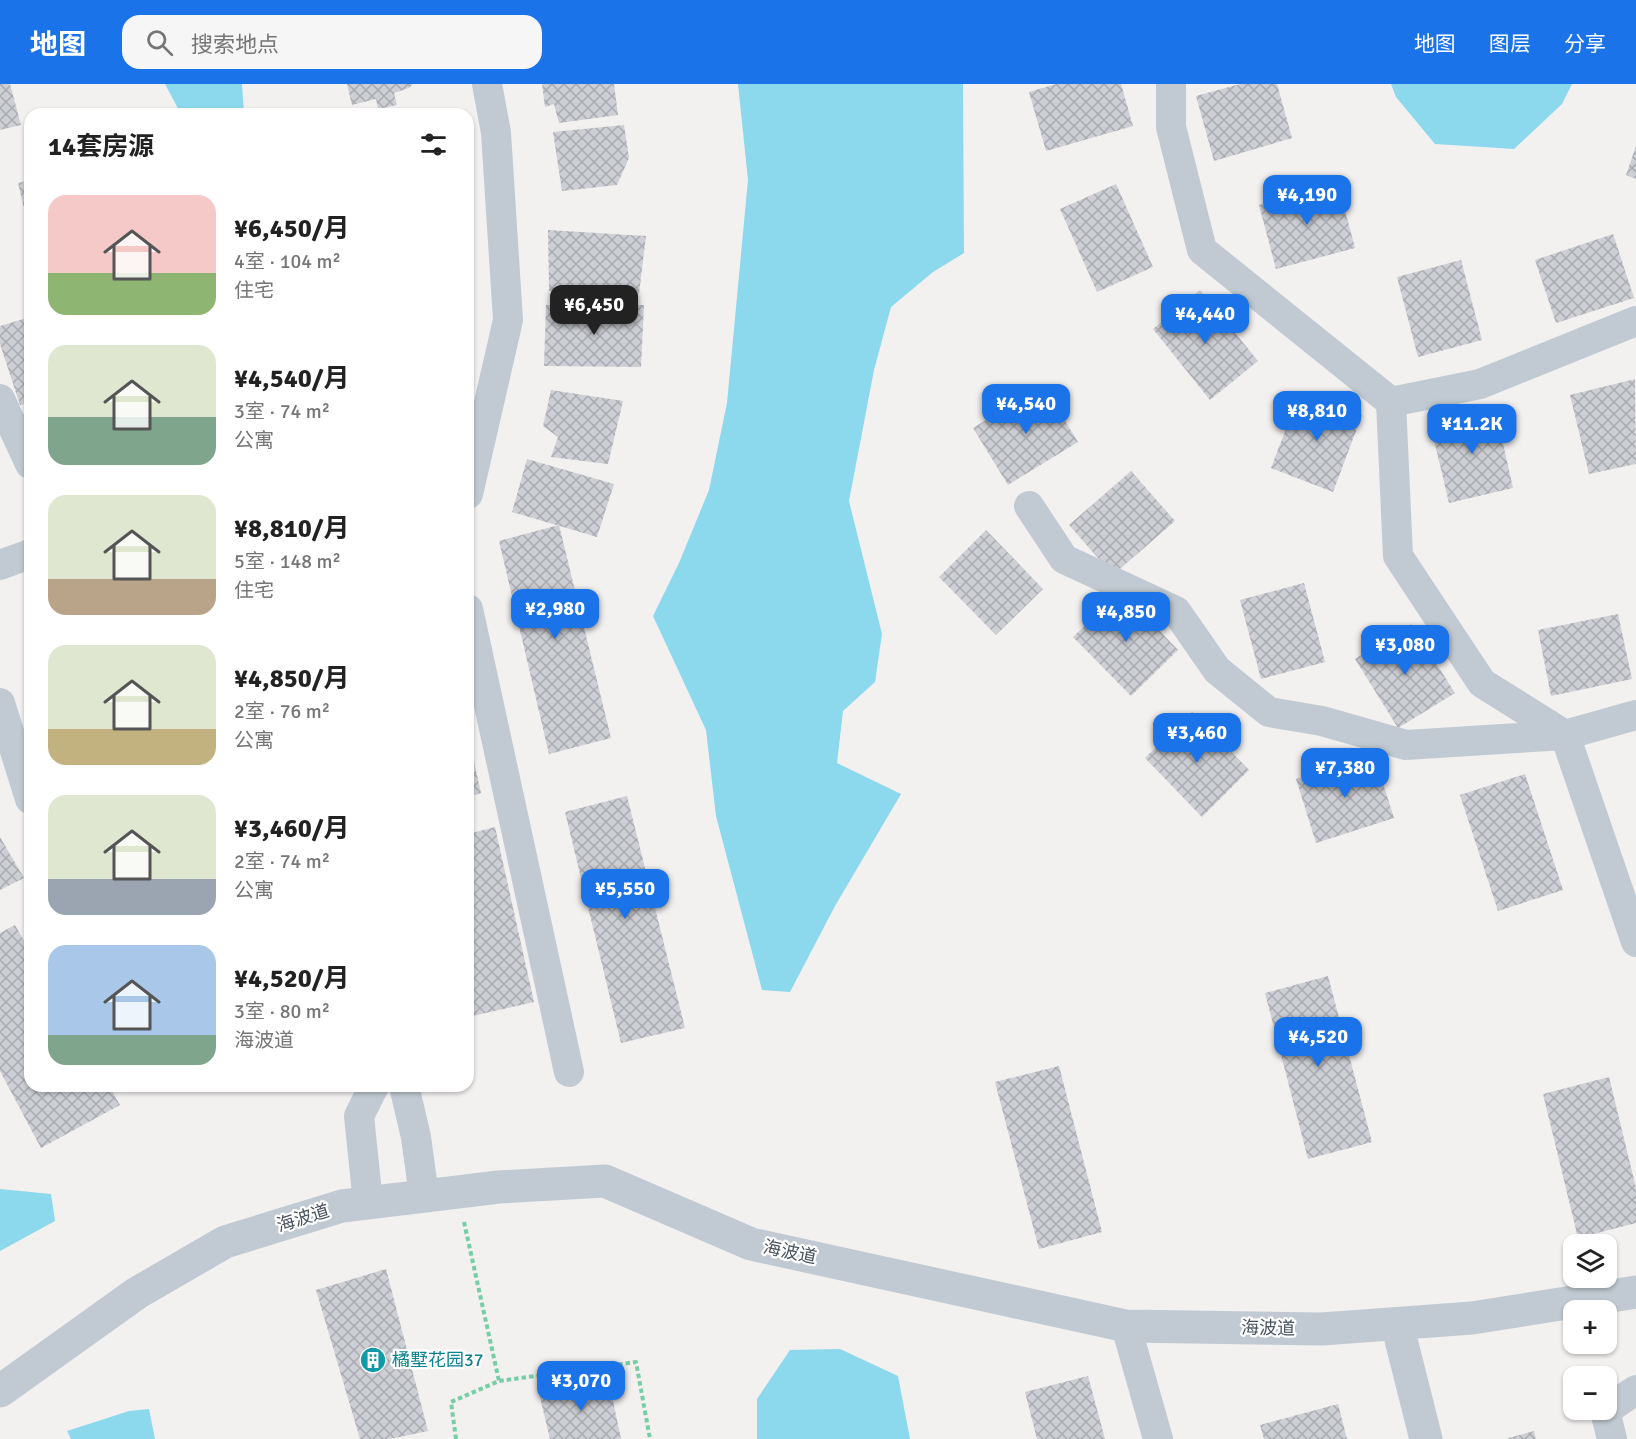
<!DOCTYPE html>
<html lang="zh">
<head>
<meta charset="utf-8">
<style>
	:root { --surface:#fff; --page:#f6f6f6; --text:#222; --muted:#767676; --accent:#1a73e8 }
	body { margin:0; font-family:Signika,"Noto Sans SC",sans-serif; background:var(--page); color:var(--text); height:100vh; display:flex; flex-direction:column; font-size:22px; white-space:nowrap }
	* { box-sizing:border-box; margin:0 }
	p { font-size:20px; color:var(--muted) }
	.icon { flex:none; width:33px; height:33px; fill:none; stroke:currentColor; stroke-width:2; stroke-linecap:round; stroke-linejoin:round }
	.map { position:relative; flex:1; overflow:hidden }
	.sheet { position:absolute; left:24px; top:24px; width:450px; height:984px; display:flex; flex-direction:column; background:var(--surface); border-radius:18px; box-shadow:0 2px 4px #0004 }
	.sheet>* { flex:none }
	.buttons { position:absolute; left:1563px; top:1150px; display:grid; gap:12px }
	.buttons a { display:grid; place-items:center; width:54px; height:54px; border-radius:12px; background:var(--surface); box-shadow:0 2px 4px #0004; font-size:30px }
	.price { position:absolute; translate:-50% -51px; padding:0 14px; border-radius:12px; background:var(--accent); color:#fff; font-size:20px; line-height:39px; filter:drop-shadow(0 2px 3px #0008) }
	.price::after { content:''; position:absolute; left:50%; top:36px; width:18px; height:14px; margin-left:-9px; background:inherit; clip-path:polygon(0 0,100% 0,50% 100%) }
	.price.active { background:#222; color:#fff }
	ul { padding:0; list-style:none }
	li { display:flex; align-items:center; gap:18px; height:150px; padding:0 24px }
	li span { display:grid; place-items:center; flex:none; width:168px; height:120px; border-radius:18px; color:#555 }
	li>.icon { margin-inline-start:auto }
	span .icon { width:72px; height:72px; fill:#fffc; stroke-width:1 }
	li b { font-size:26px }
	h2 { display:flex; justify-content:space-between; align-items:center; height:72px; padding:0 24px; font-size:26px }
	header { display:flex; align-items:center; gap:36px; box-sizing:border-box; height:84px; padding:0 30px; background:var(--accent); color:#fff }
	header strong { font-size:28px }
	nav { display:flex; gap:33px; margin-inline-start:auto; font-size:21px }
	.search { width:420px; height:54px; background:var(--page); display:flex; align-items:center; gap:15px; box-sizing:border-box; padding:0 21px; border-radius:18px; color:var(--muted); font-size:22px }
	.map>svg:first-child { display:block }
	.water { fill:#8cd8ed }
	.building { fill:url(#building-cross-hatch) }
	.lines { fill:none; stroke-linecap:round; stroke-linejoin:round }
	.path { stroke:#76cea4; stroke-width:4; stroke-dasharray:4.5 3; stroke-linecap:butt }
	.minor { stroke:#c1cad2; stroke-width:30 }
	.tertiary { stroke:#c1cad2; stroke-width:33 }
	.labels { text-anchor:middle; stroke-width:4.5; stroke-linejoin:round; paint-order:stroke }
	.street-label { font-size:18px; fill:#48535e; stroke:#fff }
	.culture-label { font-size:18px; fill:#0d838f; stroke:#fff; text-anchor:start }
</style>
</head>
<body>
<header>
<strong>地图</strong>
<div class="search"><svg class="icon" aria-label="search" viewBox="0 0 24 24"><circle cx="10" cy="10" r="6"/><path d="M15 15l6 6"/></svg>搜索地点</div>
<nav><a>地图</a><a>图层</a><a>分享</a></nav>
</header>
<div class="map">
<svg width="1636" height="1355" viewBox="0 0 1636 1355">
	<defs>
		<pattern id="building-cross-hatch" width="8" height="8" patternUnits="userSpaceOnUse" patternTransform="scale(1.5)"><rect width="8" height="8" fill="#cdcfd5"/><path d="M0 0l8 8M0 8l8-8" fill="none" stroke="#a8abb0"/></pattern>
	</defs>
	<rect width="100%" height="100%" fill="#f3f0f0"/>
	<path class="water" d="M165,0H242L244,30H181Z
		M738,0H963L964,169L933,188L891,223L874,286L849,417L882,550L875,598L843,627L837,679L901,710L835,822L790,908L762,906L716,732L706,646L653,532L679,479L709,406L727,319L748,96Z
		M1391,0H1572L1562,20L1514,65L1435,60L1396,13Z
		M0,1105L51,1110L55,1137L0,1167Z
		M840,1265L898,1292L910,1355H757V1315L790,1266Z
		M149,1325L155,1355H71L67,1347L129,1327Z"/>
	<path class="building" d="M0,0H10L21,41L0,46Z
		M347,0H413L409,4L394,9L397,21L378,25L376,15L352,21Z
		M542,0H614L618,31L559,39L554,20L545,23Z
		M1056,0H1121L1133,42L1046,67L1029,8Z
		M1240,0H1277L1292,54L1214,77L1196,12Z
		M624,41L629,74L617,101L562,107L553,48Z
		M1636,62V95L1626,91Z
		M30,96V145H29L18,99Z
		M1116,100L1153,183L1097,208L1060,125Z
		M1338,100L1355,164L1276,185L1259,121Z
		M548,146L646,152L639,210L549,207Z
		M1613,150L1634,214L1556,239L1535,176Z
		M1461,176L1482,256L1418,273L1397,193Z
		M1200,206L1258,277L1210,316L1153,245Z
		M546,221H644L641,283L544,282Z
		M30,233V319L20,321L0,260V242Z
		M1635,295L1636,380L1589,390L1570,311Z
		M1043,301L1078,358L1008,401L973,344Z
		M551,306L623,317L608,380L551,373L558,353L543,342Z
		M1300,308L1362,331L1333,408L1271,384Z
		M1495,324L1513,404L1449,419L1430,339Z
		M527,375L614,400L597,453L512,428Z
		M1131,387L1175,437L1113,491L1069,441Z
		M559,441L611,654L549,670L499,457Z
		M986,446L1043,505L996,551L939,493Z
		M1304,499L1325,578L1261,595L1240,516Z
		M1121,507L1178,566L1131,612L1073,553Z
		M1618,530L1632,595L1551,612L1538,546Z
		M1411,540L1455,609L1398,644L1355,575Z
		M1192,628L1249,686L1202,733L1145,674Z
		M468,651L481,709L468,713Z
		M1374,671L1394,734L1316,759L1296,695Z
		M1525,690L1563,806L1498,827L1460,711Z
		M627,712L685,944L621,959L565,728Z
		M495,743L534,918L468,933V750Z
		M0,753L24,794L0,806Z
		M15,841L30,867V1002H109L120,1021L41,1064L0,987V849Z
		M1328,892L1372,1058L1308,1075L1265,909Z
		M1059,982L1102,1148L1039,1165L995,998Z
		M1609,993L1636,1104V1139L1578,1154L1543,1010Z
		M386,1185L428,1347L390,1355H360L316,1206Z
		M1088,1292L1105,1355H1037L1025,1308Z
		M608,1293L621,1355H550L539,1309Z
		M1338,1320L1347,1355H1264L1260,1341Z
		M1534,1347L1536,1355H1508V1354Z"/>
	<g class="lines">
		<path class="path" d="M464,1138L499,1297
			M456,1355L451,1318L499,1297L636,1278L650,1355"/>
		<path class="minor" d="M1171,0V43L1202,166L1391,318L1480,300L1636,237
			M0,315L30,380
			M1391,318L1398,472L1482,599L1565,651
			M468,410L508,236L496,49L487,0
			M1029,422L1064,475L1176,527L1217,586L1269,628L1322,637L1406,661L1565,651
			M0,481L30,470
			M468,525L569,988
			M0,619L30,715
			M1636,631L1565,651L1636,858
			M404,1002L416,1053L424,1112
			M368,1119L359,1032L374,1002
			M1126,1242L1158,1355
			M1612,1355L1605,1327L1636,1306"/>
		<path class="tertiary" d="M1397,1240L1426,1355
			M0,1307L137,1209L225,1158L342,1122L499,1103L605,1097L751,1160L1126,1242L1322,1245L1472,1234L1636,1208"/>
	</g>
	<defs>
		<g id="building-disc" transform="scale(1.35)"><circle r="9.5" fill="#0f9aa8" stroke="#fff"/><path d="M-4-6H4V6H1V3H-1V6H-4ZM-2.5-4.3h1.7v1.8h-1.7ZM.8-4.3h1.7v1.8H.8ZM-2.5-1h1.7V.8h-1.7ZM.8-1h1.7V.8H.8Z" fill="#fff"/></g>
	</defs>
	<g fill-rule="evenodd">
		<use href="#building-disc" x="373" y="1276"/>
	</g>
	<g class="labels">
		<g class="street-label">
			<text transform="translate(303 1134) rotate(-17)" y="6">海波道</text>
			<text transform="translate(790 1168) rotate(12)" y="6">海波道</text>
			<text transform="translate(1268 1244) rotate(1)" y="6">海波道</text>
		</g>
		<g class="culture-label">
			<text x="392" y="1282">橘墅花园37</text>
		</g>
	</g>
</svg>
<div class="buttons">
<a><svg class="icon" aria-label="layers" viewBox="0 0 24 24"><path d="M12 4l9 5-9 5-9-5zM3 14l9 5 9-5"/></svg></a>
<a>+</a>
<a>−</a>
</div>
<b class="price" style="left:1307px;top:142px">¥4,190</b>
<b class="price active" style="left:594px;top:252px">¥6,450</b>
<b class="price" style="left:1205px;top:261px">¥4,440</b>
<b class="price" style="left:1026px;top:351px">¥4,540</b>
<b class="price" style="left:1317px;top:358px">¥8,810</b>
<b class="price" style="left:1472px;top:371px">¥11.2K</b>
<b class="price" style="left:555px;top:556px">¥2,980</b>
<b class="price" style="left:1126px;top:559px">¥4,850</b>
<b class="price" style="left:1405px;top:592px">¥3,080</b>
<b class="price" style="left:1197px;top:680px">¥3,460</b>
<b class="price" style="left:1345px;top:715px">¥7,380</b>
<b class="price" style="left:625px;top:836px">¥5,550</b>
<b class="price" style="left:1318px;top:984px">¥4,520</b>
<b class="price" style="left:581px;top:1328px">¥3,070</b>
<section class="sheet">
<h2>14套房源<svg class="icon" aria-label="filters" viewBox="0 0 24 24"><path d="M4 7h16M4 17h16"/><circle cx="9" cy="7" r="2"/><circle cx="15" cy="17" r="2"/></svg></h2>
<ul>
<li><span style="background:linear-gradient(#f6c9c9 65%,#8fb573 0)"><svg class="icon" aria-label="home" viewBox="0 0 24 24"><path d="M3 11l9-7 9 7M6 9v11h12V9"/></svg></span><div><b>¥6,450/月</b><p>4室 · 104 m²</p><p>住宅</p></div></li>
<li><span style="background:linear-gradient(#dfe7d0 60%,#7fa58c 0)"><svg class="icon" aria-label="home" viewBox="0 0 24 24"><path d="M3 11l9-7 9 7M6 9v11h12V9"/></svg></span><div><b>¥4,540/月</b><p>3室 · 74 m²</p><p>公寓</p></div></li>
<li><span style="background:linear-gradient(#dfe7d0 70%,#b9a48a 0)"><svg class="icon" aria-label="home" viewBox="0 0 24 24"><path d="M3 11l9-7 9 7M6 9v11h12V9"/></svg></span><div><b>¥8,810/月</b><p>5室 · 148 m²</p><p>住宅</p></div></li>
<li><span style="background:linear-gradient(#dfe7d0 70%,#c2b280 0)"><svg class="icon" aria-label="home" viewBox="0 0 24 24"><path d="M3 11l9-7 9 7M6 9v11h12V9"/></svg></span><div><b>¥4,850/月</b><p>2室 · 76 m²</p><p>公寓</p></div></li>
<li><span style="background:linear-gradient(#dfe7d0 70%,#9aa5b1 0)"><svg class="icon" aria-label="home" viewBox="0 0 24 24"><path d="M3 11l9-7 9 7M6 9v11h12V9"/></svg></span><div><b>¥3,460/月</b><p>2室 · 74 m²</p><p>公寓</p></div></li>
<li><span style="background:linear-gradient(#a9c7e8 75%,#7fa58c 0)"><svg class="icon" aria-label="home" viewBox="0 0 24 24"><path d="M3 11l9-7 9 7M6 9v11h12V9"/></svg></span><div><b>¥4,520/月</b><p>3室 · 80 m²</p><p>海波道</p></div></li>
</ul>
</section>
</div>
</body>
</html>
